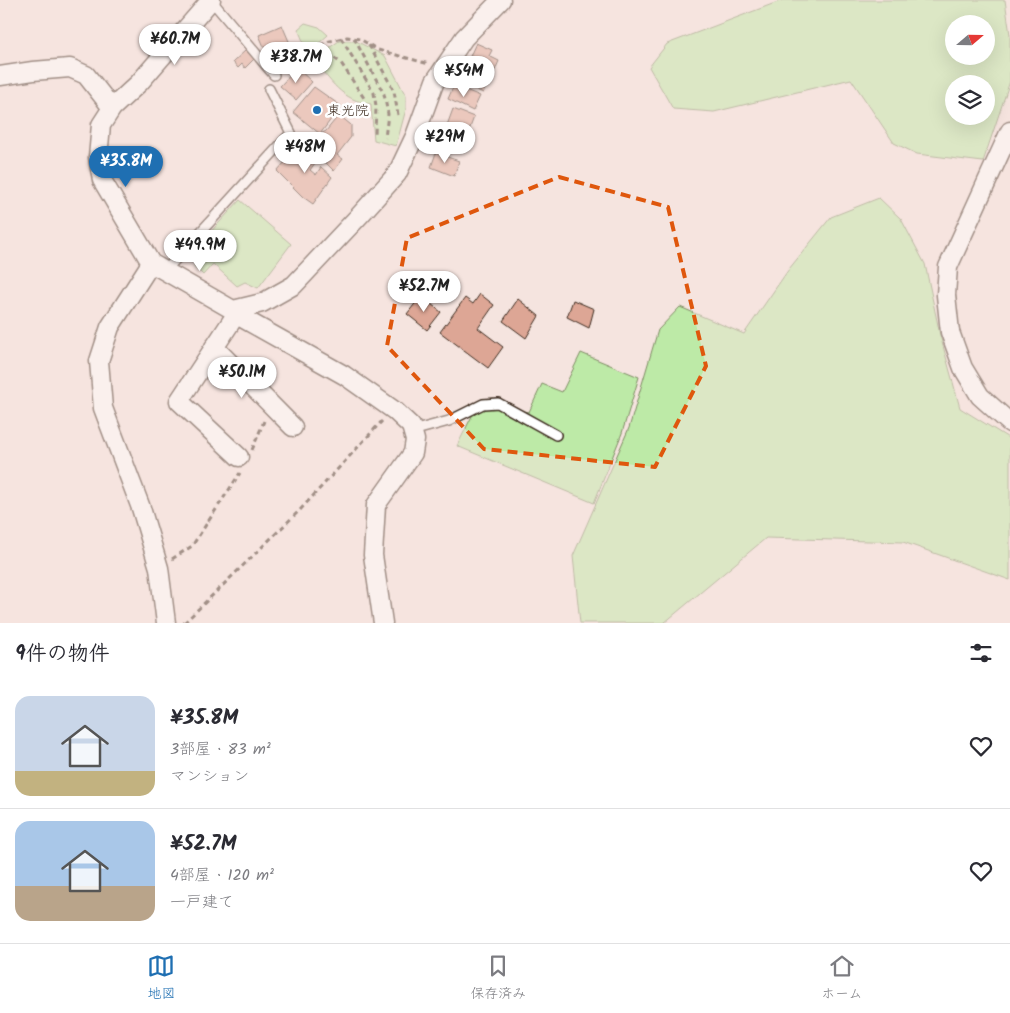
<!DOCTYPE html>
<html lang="ja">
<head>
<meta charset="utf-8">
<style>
	:root { --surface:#fff; --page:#f2f2f3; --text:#2b2b33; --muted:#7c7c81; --line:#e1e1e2; --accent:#1f6fb2 }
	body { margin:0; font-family:Kalam,"Klee One",sans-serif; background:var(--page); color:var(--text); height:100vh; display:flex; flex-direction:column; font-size:19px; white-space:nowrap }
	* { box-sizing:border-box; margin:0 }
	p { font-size:16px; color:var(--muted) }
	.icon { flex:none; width:28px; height:28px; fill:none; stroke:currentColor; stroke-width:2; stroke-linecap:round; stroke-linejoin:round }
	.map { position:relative; height:623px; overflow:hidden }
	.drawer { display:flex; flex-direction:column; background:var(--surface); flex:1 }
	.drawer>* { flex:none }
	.needle { width:32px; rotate:70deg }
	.buttons { position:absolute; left:945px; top:15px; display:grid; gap:10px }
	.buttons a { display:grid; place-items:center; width:50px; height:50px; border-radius:50%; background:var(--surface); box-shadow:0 5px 20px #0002; font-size:25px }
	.price { position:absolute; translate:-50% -42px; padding:0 11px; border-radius:18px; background:#fff; color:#222; font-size:16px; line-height:32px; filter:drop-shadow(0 1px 2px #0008) }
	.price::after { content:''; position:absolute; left:50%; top:30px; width:15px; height:11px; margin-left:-8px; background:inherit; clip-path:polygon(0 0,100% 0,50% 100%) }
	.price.selected { background:var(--accent); color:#fff }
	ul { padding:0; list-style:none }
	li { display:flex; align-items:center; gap:15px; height:125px; padding:0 15px }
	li+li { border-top:1px solid var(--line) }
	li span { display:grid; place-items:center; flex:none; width:140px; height:100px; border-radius:15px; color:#555 }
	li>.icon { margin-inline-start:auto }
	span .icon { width:60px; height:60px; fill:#fffc; stroke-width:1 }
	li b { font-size:21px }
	h2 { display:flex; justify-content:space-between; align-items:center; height:60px; padding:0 15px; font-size:21px }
	.tab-bar { display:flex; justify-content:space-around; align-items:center; height:70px; border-top:1px solid var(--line); background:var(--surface); font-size:14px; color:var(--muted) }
	.tab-bar a { display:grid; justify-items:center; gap:2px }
	.tab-bar .selected { color:var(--accent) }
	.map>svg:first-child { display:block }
	.green { fill:#bdeaa7; stroke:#7c8a62; fill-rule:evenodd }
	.building { fill:#dda695; stroke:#3b2a1e }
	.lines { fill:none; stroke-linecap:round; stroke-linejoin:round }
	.service-casing { stroke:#3b2a1e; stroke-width:12 }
	.minor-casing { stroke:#3b2a1e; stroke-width:21 }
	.path { stroke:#3b2a1e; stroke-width:3; stroke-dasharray:5 4; stroke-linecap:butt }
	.service { stroke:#fff; stroke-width:9 }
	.minor { stroke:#fff; stroke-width:18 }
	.marked { fill:none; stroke:#df570d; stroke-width:4; stroke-dasharray:10 6; stroke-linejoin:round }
	.poi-dot { fill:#1f6fb2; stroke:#fff; stroke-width:2 }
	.labels { text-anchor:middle; stroke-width:5; stroke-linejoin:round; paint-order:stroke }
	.poi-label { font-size:14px; fill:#3b2a1e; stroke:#fff; text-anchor:start }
</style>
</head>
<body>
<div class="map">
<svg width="1010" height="623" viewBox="0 0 1010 623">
	<rect width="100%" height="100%" fill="#f5e4df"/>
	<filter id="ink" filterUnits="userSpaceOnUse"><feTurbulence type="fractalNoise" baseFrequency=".02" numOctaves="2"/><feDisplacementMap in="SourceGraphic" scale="10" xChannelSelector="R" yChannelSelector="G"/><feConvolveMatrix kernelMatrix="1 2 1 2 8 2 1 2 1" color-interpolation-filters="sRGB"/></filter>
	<g filter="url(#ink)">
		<path class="green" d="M783,0H1005L1010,35V81L983,162L917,154L894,143L851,79L714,112L673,109L649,67L667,44ZM954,24H986V56H954ZM954,84H986V116H954Z
			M305,23L319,27L328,35L308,53L298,29Z
			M339,41H356L385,56L406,96V109L396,146L374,140L371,104C342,101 330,80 313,59Z
			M879,198L901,219L925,264L940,335L960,408L1010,439V580L903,542L766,538L664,623H580L573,556L629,428L658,330L680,307L744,334L789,269L831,217Z
			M240,200L291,244L258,288L245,282L237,286L213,264L203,275L194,266L203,256L195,249Z
			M581,353L639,377L622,433L594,503L457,446L474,412L493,406L529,412L542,384L562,392Z"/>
		<path class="building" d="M282,25L297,60L278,68L275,61L271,63L259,35Z
			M476,43L492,50L489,56L499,61L493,75L475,66L478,60L470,56Z
			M246,50L254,59L245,68L242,64L238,68L233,62Z
			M465,65L491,77L483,93L466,85L467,81L459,77Z
			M297,68L312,82L296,100L280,86Z
			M454,85L480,96L473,111L448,99Z
			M314,87L341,106L320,134L293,112Z
			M453,109L474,117L467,136L446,128Z
			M339,115L351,125V137L337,155L343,159L334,171L324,161L328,155L316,146L315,148L308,144L315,133L319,135L326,131Z
			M435,126L465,138L461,150L430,138Z
			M301,144H305L318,159L310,170L316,175L321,167L332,177L313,204L303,197L277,171Z
			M436,153L459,161L454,176L431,167Z
			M480,294L494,305L478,328L503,347L488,368L440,332L465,298L473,304Z
			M421,296L441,312L427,330L407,314Z
			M518,299L539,316L526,338L503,321Z
			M573,300L594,309L589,328L567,317Z"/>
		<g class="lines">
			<g class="service-casing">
				<path id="service" d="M211,0L274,75
					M165,271L291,133L269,89
					M412,431L449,421L483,404L498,403L556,435"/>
			</g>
			<g class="minor-casing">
				<path id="minor" d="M211,0L139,83L112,108L101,125L98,157L102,180L151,263L233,310L244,319L344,375L395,411L411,426L415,440L413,453L376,505L373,555L383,623
					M0,76L33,71L70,68L86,75L112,108
					M1010,131L948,267L946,295L950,332L963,368L980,396L1010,423
					M151,263L110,327L99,361L103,408L141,508L159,568L166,623
					M233,310L262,303L294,285L360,215L397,174L415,136L435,81L464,38L501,0
					M237,313L179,401L239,457
					M214,347L293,427"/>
			</g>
			<path class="path" d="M341,38L374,93L376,106L375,136
				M354,38L384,94L388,114L385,138
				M369,45L394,91L398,115
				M320,47L341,63L364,98
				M283,70L303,62L326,42L347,37L360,39L378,50L429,64
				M252,450L264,421
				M172,559L192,546L240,473
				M184,623L300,510L382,421"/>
			<use href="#service" class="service"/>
			<use href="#minor" class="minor"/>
		</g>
	</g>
	<path d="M0 0H1010V623H0ZM559,177L668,207L706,366L655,467L484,449L387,346L407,238Z" fill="#f5e4df" fill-opacity=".55" fill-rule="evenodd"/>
	<path class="marked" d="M559,177L668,207L706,366L655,467L484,449L387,346L407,238Z"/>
	<circle class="poi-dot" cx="317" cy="110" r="5"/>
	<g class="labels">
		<g class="poi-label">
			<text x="327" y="115">東光院</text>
		</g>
	</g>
</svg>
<div class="buttons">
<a><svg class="needle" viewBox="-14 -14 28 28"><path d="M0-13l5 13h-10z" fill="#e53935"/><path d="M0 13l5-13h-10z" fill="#7c7c81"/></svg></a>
<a><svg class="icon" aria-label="layers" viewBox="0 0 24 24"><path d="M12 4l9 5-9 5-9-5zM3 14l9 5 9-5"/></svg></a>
</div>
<b class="price" style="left:175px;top:66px">¥60.7M</b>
<b class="price" style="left:296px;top:84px">¥38.7M</b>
<b class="price" style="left:464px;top:98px">¥54M</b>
<b class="price" style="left:445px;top:164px">¥29M</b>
<b class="price" style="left:305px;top:174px">¥48M</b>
<b class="price selected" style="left:126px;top:188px">¥35.8M</b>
<b class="price" style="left:200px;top:272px">¥49.9M</b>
<b class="price" style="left:424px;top:313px">¥52.7M</b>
<b class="price" style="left:242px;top:399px">¥50.1M</b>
</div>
<section class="drawer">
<h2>9件の物件<svg class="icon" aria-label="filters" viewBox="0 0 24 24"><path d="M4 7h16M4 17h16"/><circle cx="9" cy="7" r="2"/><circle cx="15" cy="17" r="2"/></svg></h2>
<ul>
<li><span style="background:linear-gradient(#c9d6e8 75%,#c2b280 0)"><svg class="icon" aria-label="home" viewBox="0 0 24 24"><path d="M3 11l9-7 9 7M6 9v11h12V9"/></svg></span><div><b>¥35.8M</b><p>3部屋 · 83 m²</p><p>マンション</p></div><svg class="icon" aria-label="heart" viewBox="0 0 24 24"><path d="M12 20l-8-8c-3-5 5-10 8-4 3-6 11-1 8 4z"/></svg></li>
<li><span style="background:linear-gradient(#a9c7e8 65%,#b9a48a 0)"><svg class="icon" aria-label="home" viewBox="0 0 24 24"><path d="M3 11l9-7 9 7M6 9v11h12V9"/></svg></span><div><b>¥52.7M</b><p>4部屋 · 120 m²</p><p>一戸建て</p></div><svg class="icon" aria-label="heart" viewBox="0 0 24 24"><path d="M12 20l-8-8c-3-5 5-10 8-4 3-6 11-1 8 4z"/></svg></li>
</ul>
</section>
<nav class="tab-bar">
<a class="selected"><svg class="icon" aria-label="map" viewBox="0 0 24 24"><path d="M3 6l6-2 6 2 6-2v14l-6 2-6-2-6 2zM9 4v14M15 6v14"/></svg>地図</a>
<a><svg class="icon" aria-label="saved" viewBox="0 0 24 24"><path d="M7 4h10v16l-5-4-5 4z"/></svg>保存済み</a>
<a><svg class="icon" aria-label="home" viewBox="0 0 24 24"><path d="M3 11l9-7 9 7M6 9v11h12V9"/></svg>ホーム</a>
</nav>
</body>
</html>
